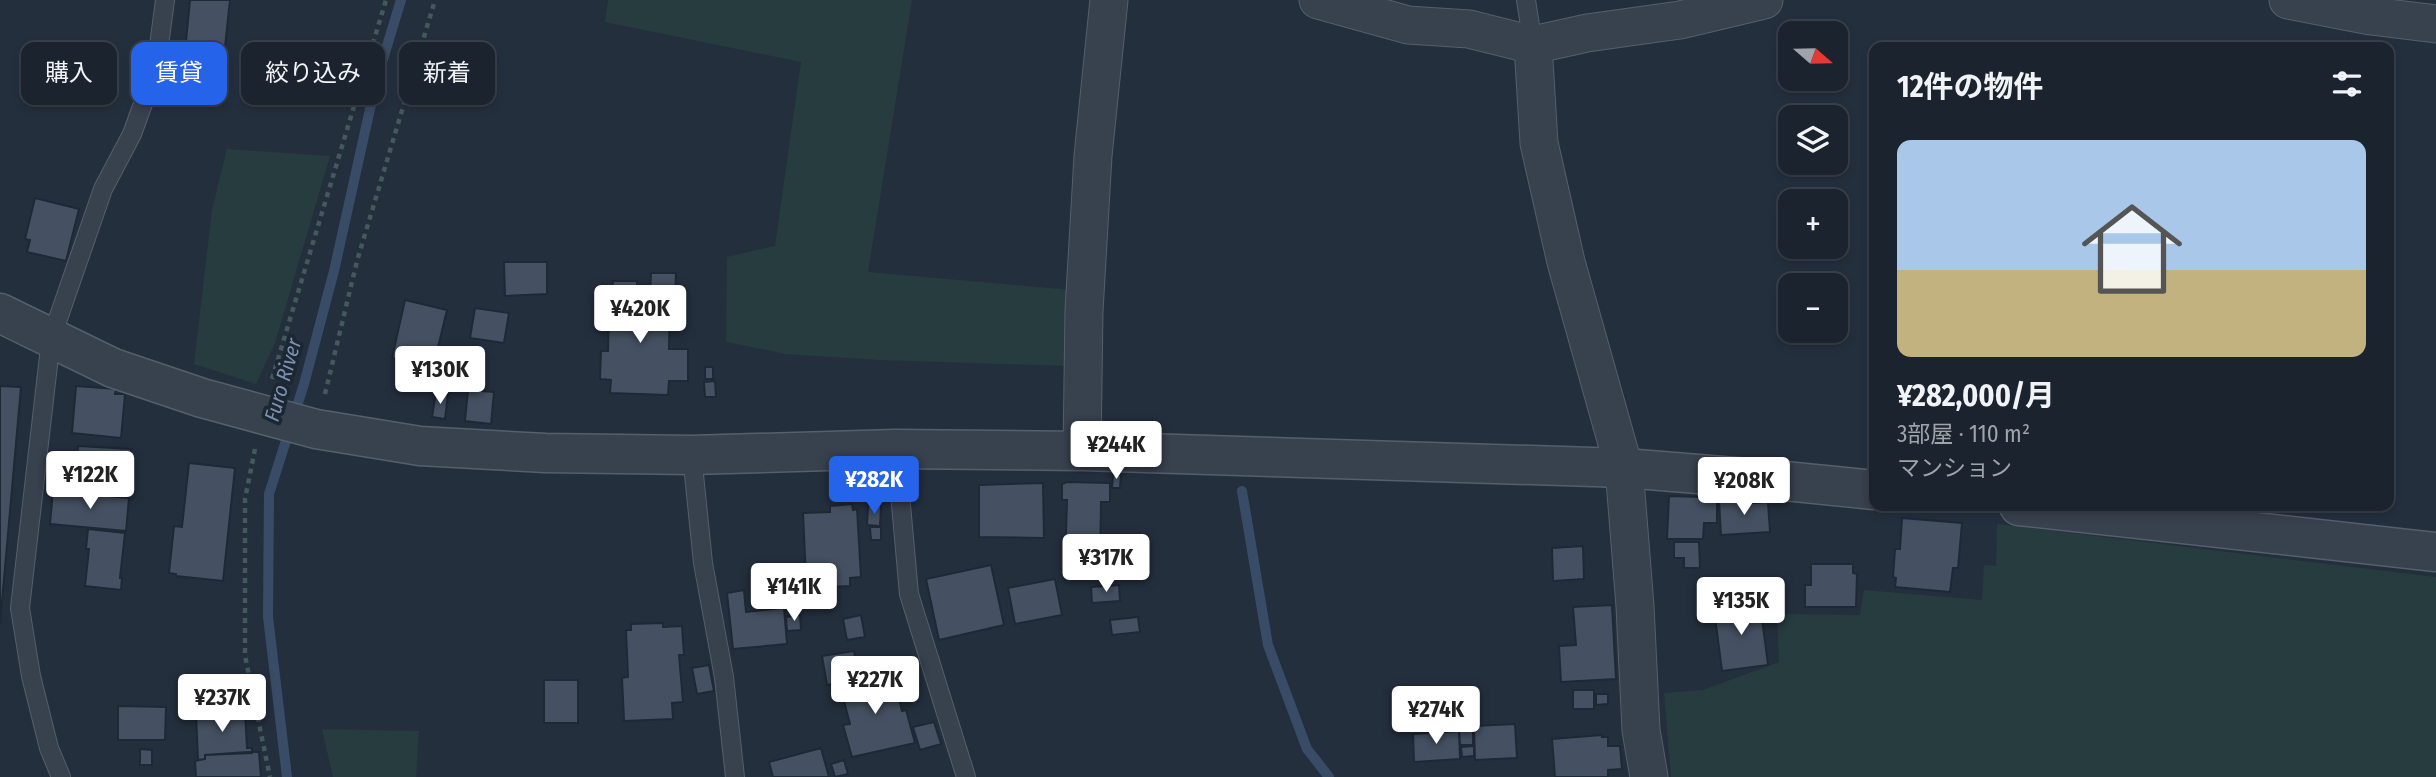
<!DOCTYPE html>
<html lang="ja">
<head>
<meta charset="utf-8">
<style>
	:root { --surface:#1b232e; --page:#242b36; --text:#f1f3f6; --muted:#a0a4aa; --line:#39404a; --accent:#2563eb }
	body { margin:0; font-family:"Fira Sans Condensed","Noto Sans JP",sans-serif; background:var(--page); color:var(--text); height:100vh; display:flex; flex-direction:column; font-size:26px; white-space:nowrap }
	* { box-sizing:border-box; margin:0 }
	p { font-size:23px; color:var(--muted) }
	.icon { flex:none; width:38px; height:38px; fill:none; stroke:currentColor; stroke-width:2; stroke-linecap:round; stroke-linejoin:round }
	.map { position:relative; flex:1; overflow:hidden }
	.sheet { position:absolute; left:1869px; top:42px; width:525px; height:469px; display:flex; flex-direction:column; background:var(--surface); border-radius:14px; box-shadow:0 4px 10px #0003,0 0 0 2px var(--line) }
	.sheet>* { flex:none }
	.hud { position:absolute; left:21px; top:42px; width:665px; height:63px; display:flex; gap:14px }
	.needle { width:46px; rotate:110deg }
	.controls { position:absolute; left:1778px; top:21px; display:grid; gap:14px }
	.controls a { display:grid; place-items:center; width:70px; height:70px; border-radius:14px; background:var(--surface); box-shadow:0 4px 10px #0003,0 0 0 2px var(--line); font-size:35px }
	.price { position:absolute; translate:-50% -60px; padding:0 16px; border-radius:7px; background:#fff; color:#222; font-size:23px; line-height:46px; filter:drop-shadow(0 2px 4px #0008) }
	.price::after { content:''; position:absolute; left:50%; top:42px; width:21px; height:16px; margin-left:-10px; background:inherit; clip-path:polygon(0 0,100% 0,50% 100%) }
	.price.active { background:var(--accent); color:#fff }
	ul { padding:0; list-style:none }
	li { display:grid; align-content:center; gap:14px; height:371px; padding:0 28px }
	li span { display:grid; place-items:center; height:217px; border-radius:14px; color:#555 }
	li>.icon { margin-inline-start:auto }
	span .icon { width:126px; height:126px; fill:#fffc; stroke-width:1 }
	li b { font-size:30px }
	h2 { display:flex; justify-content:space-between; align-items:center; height:84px; padding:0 28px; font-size:30px }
	.tag { padding:0 24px; border-radius:14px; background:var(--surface); box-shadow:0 4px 10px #0003,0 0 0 2px var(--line); font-size:24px; line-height:63px }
	.tag.active { background:var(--accent); color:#fff }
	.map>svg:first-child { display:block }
	.green { fill:#263c3f }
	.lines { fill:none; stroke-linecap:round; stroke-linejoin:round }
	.stream { stroke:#394c67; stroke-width:10 }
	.building { fill:#455162; stroke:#1f2835; stroke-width:2 }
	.service-casing { stroke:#565f6c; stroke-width:20 }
	.minor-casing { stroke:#565f6c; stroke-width:39 }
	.tertiary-casing { stroke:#565f6c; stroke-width:41 }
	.path { stroke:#44595c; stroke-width:4.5; stroke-dasharray:5 5; stroke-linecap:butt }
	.service { stroke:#38414e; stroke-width:18 }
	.minor { stroke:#38414e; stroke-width:37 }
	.tertiary { stroke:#38414e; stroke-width:38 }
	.labels { text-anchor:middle; stroke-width:7; stroke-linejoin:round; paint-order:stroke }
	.water-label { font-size:21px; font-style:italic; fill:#7c92b1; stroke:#1d2633 }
</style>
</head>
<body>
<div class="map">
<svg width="2436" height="777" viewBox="0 0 2436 777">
	<rect width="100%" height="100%" fill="#242f3e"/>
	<path class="green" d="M608,0H912L868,272L1071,290L1069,366L879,360L786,354L726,342L727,257L775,246L801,62L605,22Z
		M227,149L330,156L275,343L256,384L194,364L212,210Z
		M1997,524L2436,577V777H1671L1664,693L1703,690L1779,662L1777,614L1860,615L1864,590L1982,600L1984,565L1996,566Z
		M322,729L419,731L416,777H333Z"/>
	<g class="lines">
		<path class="stream" d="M1242,491L1268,645L1307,749L1329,777
			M287,777L268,617L269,494L304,384L334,271L376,82L401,0"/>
	</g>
	<path class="building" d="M190,0H230L224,56L185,52Z
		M35,198L79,209L66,261L27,252L30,240L25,239Z
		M504,262H547V294L505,296Z
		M651,273H676L675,298L650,297Z
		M613,281H637V290H650V302L670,303L669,349H688V381H669L668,395L610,393L611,380L600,379L601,351H608L609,304H612Z
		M405,300L447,310L433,368L392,358Z
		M475,308L509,313L504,343L470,338Z
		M705,367H713V379H705Z
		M715,381L716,397H705L704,382Z
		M0,386L21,387L0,624Z
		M76,386L116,389L115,394H125L121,438L72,433Z
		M468,390L494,392L491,424L465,421Z
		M436,392L448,394L445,419L432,417Z
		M78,446L131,449L130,469L121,468L120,481L76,478Z
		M47,457L72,460L71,473L46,470Z
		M189,463L235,468L223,581L176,576V574L169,573L174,526L182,527Z
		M1113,475H1121L1120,488H1112Z
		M1067,482L1110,483V502H1101L1100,570L1065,569L1067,500H1062V484Z
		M1043,483L1044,538L979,537V485Z
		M53,491L129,498L126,531L50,524Z
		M1669,496L1702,497L1703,500H1717V523H1704L1703,539H1667Z
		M1752,498V503L1768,502L1770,532L1721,535L1719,501Z
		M852,504L853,510L857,509L861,577L850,578V586L831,587L832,598L807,600L803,513L830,512V506Z
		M868,506H881L880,526L867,525Z
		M1902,518L1962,523L1958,568H1953L1950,592L1895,587L1896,578L1893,577L1895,549H1900Z
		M870,527H881V540H871Z
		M88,529L125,533L120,578H122L121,590L85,586L89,549H86Z
		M1674,542H1699L1700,568H1684V558H1674Z
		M1583,546L1584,579L1553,581L1552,548Z
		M1811,564H1853V573L1857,574L1856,607H1805V585H1811Z
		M991,565L1004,625L939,640L926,579Z
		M1055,579L1062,615L1015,624L1008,588Z
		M1119,585L1120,601L1092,603L1091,587Z
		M744,590L746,612L784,608L787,644L733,649L727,593Z
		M1760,603L1768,665L1722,671L1714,609Z
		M1612,605L1616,679L1561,682L1559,646L1576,645L1573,607Z
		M800,615L801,630L787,631L786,617Z
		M861,615L865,637L847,640L843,619Z
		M1138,617L1140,632L1112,635L1110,620Z
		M663,623V627L682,626L684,655H679L683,702L672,703L673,719L624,721L622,678L628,677L626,630H631V624Z
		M854,651L859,679L827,685L822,656Z
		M709,665L714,691L697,694L692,668Z
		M893,673L902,711L906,710L915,743L852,757L843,725L850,724L840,686Z
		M544,680H578V723H544Z
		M1573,690H1594V709H1573Z
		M1596,694H1608V704L1596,705Z
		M118,706L166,707L165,740H118Z
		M245,711L247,748H252V753L205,755V759L198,760L196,714Z
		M934,722L941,744L920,750L913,727Z
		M1515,724L1517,758L1475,760L1474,726Z
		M1473,730V745H1460L1459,731Z
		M1459,731L1460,759L1414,762L1413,734Z
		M1602,735V737H1608V746H1620L1622,769L1608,770V777H1555L1552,739Z
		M1474,746V756L1462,757L1461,747Z
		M821,748L829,777H773L769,762Z
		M140,749L152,750V765H140Z
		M248,752H259L261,777H196L195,761L205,759V755Z
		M844,760L848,774L835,777L831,764Z"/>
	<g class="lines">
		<g class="service-casing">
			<path id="service" d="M1526,0L1533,45
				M896,449L909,594L966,777
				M692,455L703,563L724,677L735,777
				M61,777L49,748L31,676L20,608L51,339L103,189L132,134L156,68L165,0"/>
		</g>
		<g class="minor-casing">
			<path id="minor" d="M1318,0L1408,25L1469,29L1533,45L1587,33L1680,20L1764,0
				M2288,0L2371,16L2436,24
				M1533,45L1539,143L1566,262L1624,468L1635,606L1641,730L1649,777
				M1082,451L1084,311L1093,156L1109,0"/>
		</g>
		<g class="tertiary-casing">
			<path id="tertiary" d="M0,313L113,368L202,398L316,429L420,446L545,453L692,455L896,449L1082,451L1624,468L1785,481L1874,490
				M2019,506L2436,552"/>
		</g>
		<path class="path" d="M272,379L386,0
			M325,394L357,261L435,0
			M255,449L245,499V656L270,777"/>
		<use href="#service" class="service"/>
		<use href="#minor" class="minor"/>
		<use href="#tertiary" class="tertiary"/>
	</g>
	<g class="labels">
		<g class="water-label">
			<text transform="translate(283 380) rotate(-74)" y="7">Furo River</text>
		</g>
	</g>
</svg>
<div class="controls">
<a><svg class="needle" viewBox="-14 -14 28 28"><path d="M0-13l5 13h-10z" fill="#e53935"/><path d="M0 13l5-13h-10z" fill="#a0a4aa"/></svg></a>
<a><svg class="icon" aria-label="layers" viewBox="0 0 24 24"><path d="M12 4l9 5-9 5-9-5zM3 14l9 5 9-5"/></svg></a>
<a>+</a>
<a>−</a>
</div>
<b class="price" style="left:640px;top:345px">¥420K</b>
<b class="price" style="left:440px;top:406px">¥130K</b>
<b class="price" style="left:1116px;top:481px">¥244K</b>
<b class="price" style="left:90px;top:511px">¥122K</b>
<b class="price active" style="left:874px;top:516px">¥282K</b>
<b class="price" style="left:1744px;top:517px">¥208K</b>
<b class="price" style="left:1106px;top:594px">¥317K</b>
<b class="price" style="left:794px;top:623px">¥141K</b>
<b class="price" style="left:1741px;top:637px">¥135K</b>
<b class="price" style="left:875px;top:716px">¥227K</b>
<b class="price" style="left:222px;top:734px">¥237K</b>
<b class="price" style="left:1436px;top:746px">¥274K</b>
<div class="hud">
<a class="tag">購入</a>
<a class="tag active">賃貸</a>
<a class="tag">絞り込み</a>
<a class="tag">新着</a>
</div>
<section class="sheet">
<h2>12件の物件<svg class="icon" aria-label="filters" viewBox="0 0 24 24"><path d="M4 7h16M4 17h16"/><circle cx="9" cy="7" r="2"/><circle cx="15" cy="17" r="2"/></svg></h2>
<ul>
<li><span style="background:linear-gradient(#a9c7e8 60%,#c2b280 0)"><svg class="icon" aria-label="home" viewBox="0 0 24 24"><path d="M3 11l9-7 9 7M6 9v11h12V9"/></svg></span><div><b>¥282,000/月</b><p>3部屋 · 110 m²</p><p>マンション</p></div></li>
</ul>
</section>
</div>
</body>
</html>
